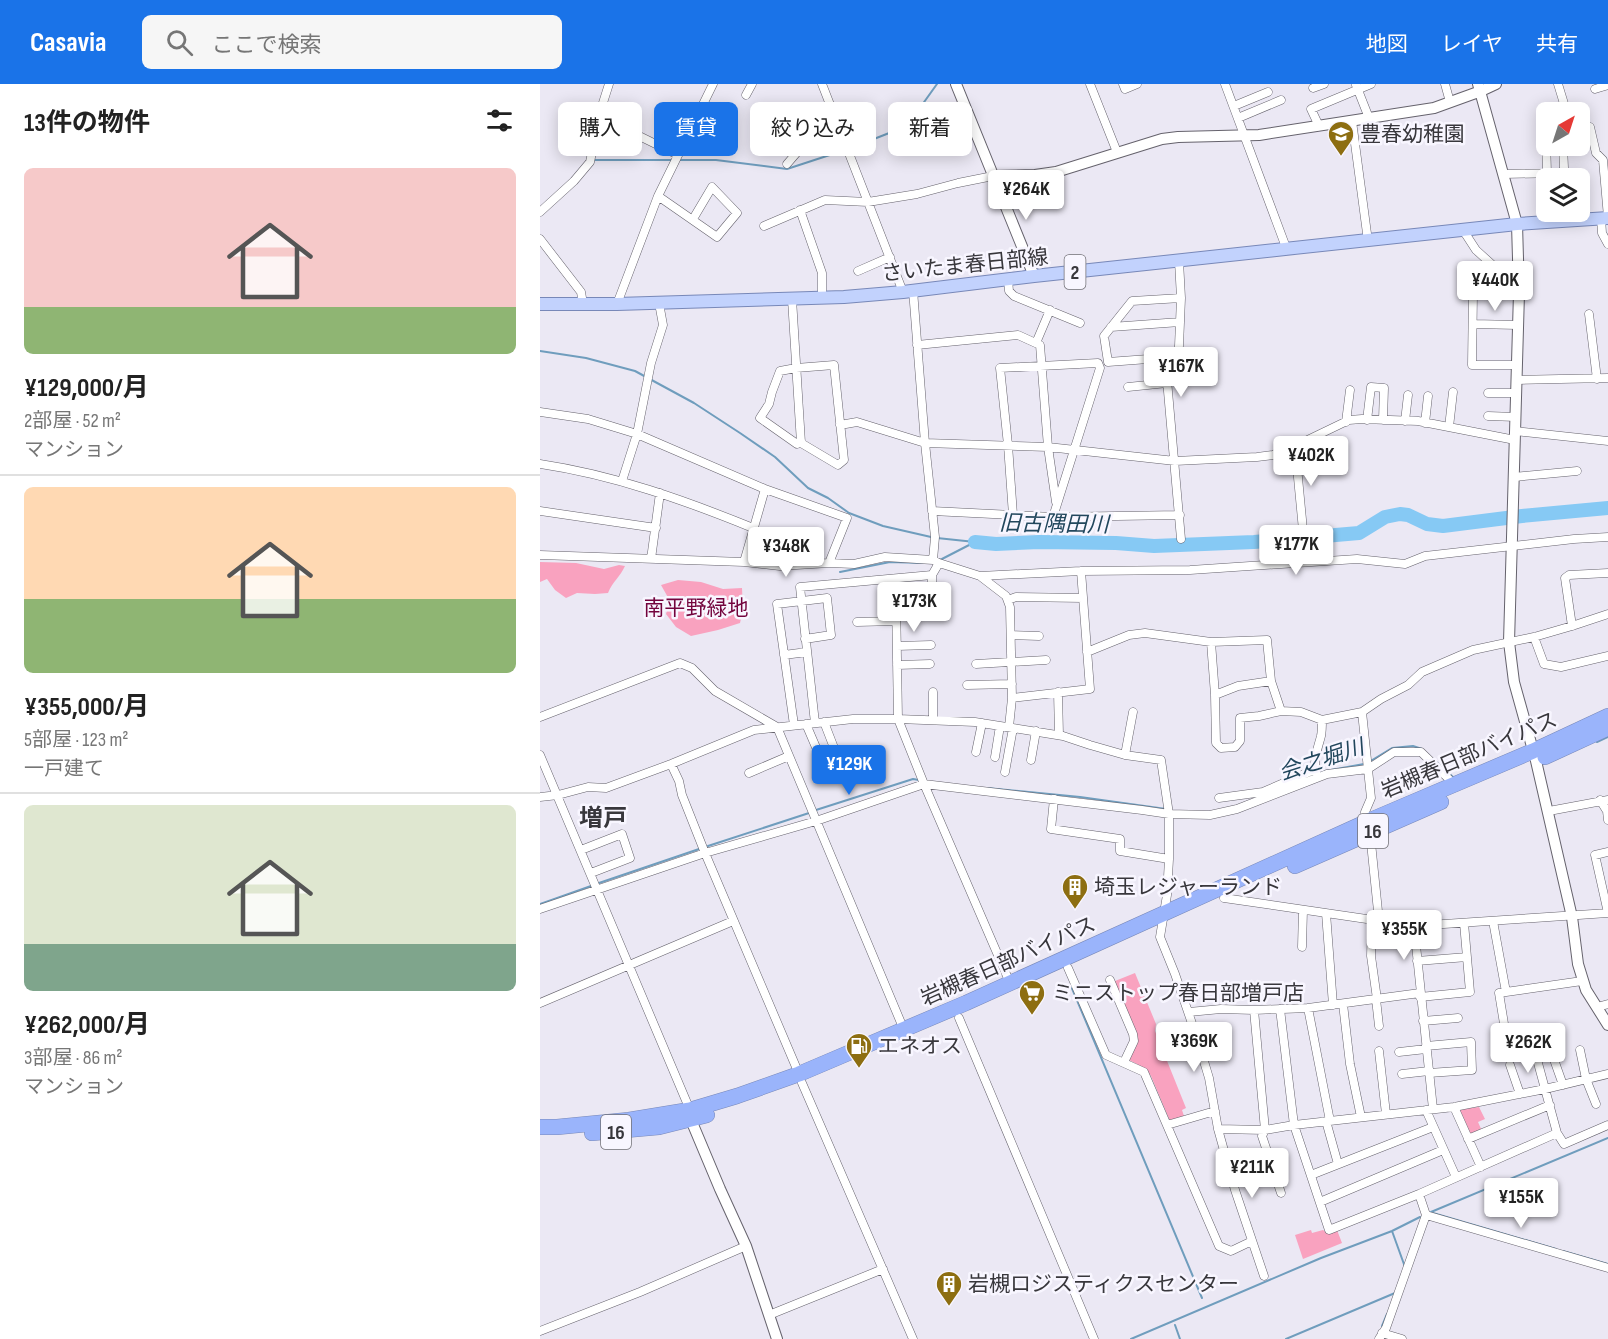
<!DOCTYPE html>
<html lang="ja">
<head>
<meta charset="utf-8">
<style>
	:root { --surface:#fff; --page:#f6f6f6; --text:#222; --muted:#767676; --line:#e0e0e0; --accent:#1a73e8 }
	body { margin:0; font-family:"Sofia Sans Condensed","Noto Sans JP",sans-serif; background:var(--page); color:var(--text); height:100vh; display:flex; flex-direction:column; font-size:22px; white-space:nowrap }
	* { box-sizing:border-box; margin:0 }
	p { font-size:20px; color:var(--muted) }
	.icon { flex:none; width:33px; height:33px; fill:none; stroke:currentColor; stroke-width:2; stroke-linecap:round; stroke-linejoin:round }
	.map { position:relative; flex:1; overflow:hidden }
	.side { display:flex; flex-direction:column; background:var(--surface); width:540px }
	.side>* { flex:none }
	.banner { position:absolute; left:18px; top:18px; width:570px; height:54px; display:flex; gap:12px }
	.needle { width:39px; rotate:39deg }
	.tools { position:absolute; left:996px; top:18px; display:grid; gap:12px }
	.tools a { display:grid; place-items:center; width:54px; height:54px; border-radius:9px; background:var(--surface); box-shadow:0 3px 15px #0003; font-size:30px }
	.price { position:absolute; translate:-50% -51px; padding:0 14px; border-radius:6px; background:#fff; color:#222; font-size:20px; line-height:39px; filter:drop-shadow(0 2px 3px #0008) }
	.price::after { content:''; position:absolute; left:50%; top:36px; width:18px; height:14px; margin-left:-9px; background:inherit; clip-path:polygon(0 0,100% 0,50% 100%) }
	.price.current { background:var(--accent); color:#fff }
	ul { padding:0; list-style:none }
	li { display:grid; align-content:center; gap:12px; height:318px; padding:0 24px }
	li+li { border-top:2px solid var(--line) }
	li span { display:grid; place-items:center; height:186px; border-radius:9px; color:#555 }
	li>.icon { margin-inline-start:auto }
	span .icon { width:108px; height:108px; fill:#fffc; stroke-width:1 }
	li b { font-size:26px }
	h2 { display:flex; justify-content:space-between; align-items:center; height:72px; padding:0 24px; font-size:26px }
	.chip { padding:0 21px; border-radius:9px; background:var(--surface); box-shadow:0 3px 15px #0003; font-size:21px; line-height:54px }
	.chip.current { background:var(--accent); color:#fff }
	header { display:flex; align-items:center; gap:36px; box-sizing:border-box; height:84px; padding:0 30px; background:var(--accent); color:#fff }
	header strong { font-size:28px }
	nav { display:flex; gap:33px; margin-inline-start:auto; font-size:21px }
	.search { width:420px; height:54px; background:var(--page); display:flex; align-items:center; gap:15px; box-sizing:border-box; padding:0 21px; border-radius:9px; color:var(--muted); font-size:22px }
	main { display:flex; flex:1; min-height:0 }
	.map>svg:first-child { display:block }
	.green { fill:#f9a2bf }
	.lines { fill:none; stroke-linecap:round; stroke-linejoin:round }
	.stream { stroke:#6f9dbd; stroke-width:2 }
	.river { stroke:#86c9f4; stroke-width:14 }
	.street-casing { stroke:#65626c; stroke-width:9 }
	.secondary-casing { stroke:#65626c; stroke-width:12 }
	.primary-casing { stroke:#7888b8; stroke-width:14 }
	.highway-casing { stroke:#7888b8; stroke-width:16 }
	.street { stroke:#fff; stroke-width:8 }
	.secondary { stroke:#fff; stroke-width:10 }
	.primary { stroke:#c2d2fd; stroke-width:12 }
	.highway { stroke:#9ab4fb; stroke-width:15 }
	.labels { text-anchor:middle; stroke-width:5; stroke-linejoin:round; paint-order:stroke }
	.shield { fill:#f8f6ff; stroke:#727076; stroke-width:1.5 }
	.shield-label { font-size:20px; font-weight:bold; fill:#38373c }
	.poi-label { font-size:21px; fill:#38373c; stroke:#f8f6ff; text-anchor:start }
	.street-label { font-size:21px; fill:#38373c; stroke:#f8f6ff }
	.park-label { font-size:21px; fill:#73043d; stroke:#f8f6ff }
	.water-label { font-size:22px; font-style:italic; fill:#22475d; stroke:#f8f6ff }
	.quarter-label { font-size:24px; font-weight:bold; fill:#38373c; stroke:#f8f6ff }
</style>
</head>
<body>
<header>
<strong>Casavia</strong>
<div class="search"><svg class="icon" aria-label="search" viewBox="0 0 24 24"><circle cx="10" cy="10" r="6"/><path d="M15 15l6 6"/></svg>ここで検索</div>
<nav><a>地図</a><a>レイヤ</a><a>共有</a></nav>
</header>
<main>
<section class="side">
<h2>13件の物件<svg class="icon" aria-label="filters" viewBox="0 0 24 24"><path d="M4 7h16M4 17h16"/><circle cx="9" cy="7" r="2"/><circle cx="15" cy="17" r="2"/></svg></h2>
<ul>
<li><span style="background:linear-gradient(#f6c9c9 75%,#8fb573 0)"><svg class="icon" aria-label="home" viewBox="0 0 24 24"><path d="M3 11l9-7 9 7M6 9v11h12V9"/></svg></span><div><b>¥129,000/月</b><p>2部屋 · 52 m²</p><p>マンション</p></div></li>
<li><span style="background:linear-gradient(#ffd9b3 60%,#8fb573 0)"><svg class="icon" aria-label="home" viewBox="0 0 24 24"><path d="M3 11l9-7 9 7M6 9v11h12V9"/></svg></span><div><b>¥355,000/月</b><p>5部屋 · 123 m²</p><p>一戸建て</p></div></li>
<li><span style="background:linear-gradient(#dfe7d0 75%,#7fa58c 0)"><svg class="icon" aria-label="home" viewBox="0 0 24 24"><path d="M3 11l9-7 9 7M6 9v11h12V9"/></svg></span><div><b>¥262,000/月</b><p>3部屋 · 86 m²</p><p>マンション</p></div></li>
</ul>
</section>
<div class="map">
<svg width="1068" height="1255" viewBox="0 0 1068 1255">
	<rect width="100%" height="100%" fill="#ebe8f4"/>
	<path class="green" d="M0,478L36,479L64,485L79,481L85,482C80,493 73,497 68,509L55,510L37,509L26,514L15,506L7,495L0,498Z
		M138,496L161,498L183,505L202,504L203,526L200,539L178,546L151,552L136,543L126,530L130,517L121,501Z
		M595,889L616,940L615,947L646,1024L642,1026L644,1032L633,1037L629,1035L611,992L606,985L589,976L596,958L573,900L575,897Z
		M939,1023L945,1035L938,1038L942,1047L930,1051L920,1027L921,1025Z
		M771,1146L772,1149L783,1146L787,1149L797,1146L802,1159L763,1175L755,1151Z"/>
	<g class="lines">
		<path class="stream" d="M311,64L367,42L397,0
			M54,76H176L247,85L305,66
			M0,267L46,274L95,287L154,319L200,349L235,373L268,404L288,414L309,429L343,442L391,453
			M397,454L435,458
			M400,476L433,459
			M300,488L350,478L383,479
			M1057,658L1068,653
			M893,675L913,693
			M829,678L852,664L873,662L882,665
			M780,688L824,680
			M447,704L540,713L626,725
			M276,726L373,695L379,696
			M168,762L269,729
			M59,799L162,764
			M0,820L51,802
			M531,902L662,1214
			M891,1128L1068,1054
			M893,1129L1016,1165
			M852,1147L865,1183
			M1023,1167L1068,1180
			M635,1241L640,1255
			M842,1242L847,1230
			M591,1255L781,1174L852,1147L880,1133
			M746,1255L855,1209"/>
		<path class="river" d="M435,458L456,460L499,458L576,459L614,462L714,458L819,449L845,433L860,430L868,431L887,440L903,442L982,432L1068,424"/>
		<g class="street-casing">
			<path id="street" d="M282,0L363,208
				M550,0L577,68
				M583,0L585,5L597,0
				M685,0L747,166
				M905,0L910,18
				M1018,0L1025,23
				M816,1L829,34
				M773,4L784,0
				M1055,5L1068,1
				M206,11L212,0
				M694,22L728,8
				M698,34L741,16
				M812,37L828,157
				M779,42L771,25L831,0
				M1050,43L1056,69L1063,76L1068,133
				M87,46L138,71
				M1006,55L1007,89
				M1023,62L1024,84L1022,89L1025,94
				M247,80L272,51L295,34
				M963,90L1022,89
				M118,112L177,153L197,129L172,103L153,135
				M260,126L282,189V214
				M0,128L34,97L50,78L61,25L69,0
				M1061,134L1062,149L1068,160
				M224,142L285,116L328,118L377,110L418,99L453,92
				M923,146L936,166L979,205
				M0,155L41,208L43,220
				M639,177L641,214L639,262L627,296L641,455
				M318,187L350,173
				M468,195L469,207L474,212L540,239
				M373,206L385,359L395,453L393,476L399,479L392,491V514L356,515L358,635L384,700L470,899
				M252,215L261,359L298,381L304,376L294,281L256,284L240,287L232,308L229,320L220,334L257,360L261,357
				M77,220L118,112L173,0
				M1049,230L1057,295
				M933,240L978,241
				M571,243L640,238
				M496,259L510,226
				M377,261L478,251L500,261L508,363L516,418
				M635,273L568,278L564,252L592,217L641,214
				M976,281H932L933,209H979
				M976,296L1068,294
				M588,303L627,299
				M948,309H976
				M0,328L48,335L97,350L225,405L307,434L289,479
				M948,332L976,333
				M827,336L831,303L844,304L843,336
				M865,337L868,311
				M806,338L810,306
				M885,339L888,312
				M300,341L317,338L385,359L508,363L635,377L717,373L733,371L755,362L809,336L822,335L878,337L975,356
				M909,343L913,308
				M975,347L1068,357
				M755,362L763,446
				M0,380C74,391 144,416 213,444
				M974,393L1037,387
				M82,397L97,350L111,279L123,241L119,219
				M0,427L116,444
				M392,427L513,433L640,431
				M473,431L468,361L460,284L558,279L560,284L513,433
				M0,471L204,478L240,482L289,479L314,480L345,473L393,476
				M111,475L120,409
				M204,478L225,405
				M399,479L440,492L466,512L470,523L472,614L469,643
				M440,492L541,487L650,486L817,475L865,480L885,472L1034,455L1068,453
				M468,516L476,513L543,514
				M317,538L356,537
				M1032,542L1025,494L1029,491L1068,489
				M471,551L499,552
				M994,553L1004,580L1021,583L1068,572
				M671,558L675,611L676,659L681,664L695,663L700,657V634L719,632L741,627L761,628L782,636L822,628L841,615L868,601L882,588L933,566L994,553L1032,542L1068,530
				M357,562L391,561
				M547,568L589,551L605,549L671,558L727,556L731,597L741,627
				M244,571L267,568
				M436,580L506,576
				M357,581L390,580
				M427,601L472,600
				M518,608L519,651
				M675,611L698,602L731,597
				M472,614L550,605L541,487
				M822,628L831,714L825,728L826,738
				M0,633L140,579L152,584L175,607L237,643L364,946
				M393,636V608
				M275,639L260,503L392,491
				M266,640L281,675L296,669L284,638
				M254,641L237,520L287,514L291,551L265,555
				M436,668L442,639
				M0,671L150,1026
				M585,671L593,628
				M455,673L460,642
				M491,676L496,647
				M131,680L139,697L142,711L165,769L259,990
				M465,688L473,644
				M776,688C773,675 778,664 781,652C782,647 782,642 782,636
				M209,689L249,672
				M0,713L18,711L48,703L66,704L131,680L214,646L313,635H358L435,638L523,652L550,661L585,671L621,676L629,730V775L627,811L620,853L635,890L657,954L669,994L678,1045L695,1106L724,1192
				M679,714L723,708L776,685
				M514,715L511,745L580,755V767L629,775
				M1060,716L1067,727L1068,736
				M1009,727L1068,716
				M830,749L839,837
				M41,766L82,750L90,774L51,789
				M684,814L874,842L1068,829
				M0,825L165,769L276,737L384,700L602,726L629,730L670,731L697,725L787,690L828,685L854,668H881L914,700
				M786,829L793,921
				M1068,829L1055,771L1068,768
				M832,836L831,872L837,915
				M953,837L966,908
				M874,842L893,1025
				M762,863L763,826
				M877,877L927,873
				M528,884L566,971L604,988L679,1162L691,1167L712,1157
				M570,896L593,950L594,957L585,976
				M880,913L930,908L924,839
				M836,915L839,942
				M0,919L193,837
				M803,920L810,980L821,1033
				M1057,923L1068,920
				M768,924L790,1037
				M740,925L754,1041L789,1146L879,1110L1017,1049
				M714,926L725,1046L722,1052L741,1109
				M649,928L681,925L714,926L768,924L880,909
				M419,934L554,1255
				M883,937L918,934
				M966,952L959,909L1042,897
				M1006,953L1023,1001
				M886,962L931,958L932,986L889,989
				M1040,966L1046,995L1056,1020
				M839,967L846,1030
				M859,968L886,965
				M995,968L1017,1049L1024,1060L1068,1041
				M970,981L980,1010
				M862,990L889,987
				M262,999L373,1255
				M914,1023L941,1083
				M886,1026L916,1093
				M786,1037L798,1080
				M627,1041L675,1027
				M678,1045L725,1046L754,1041L914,1023L1005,1005L1068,990
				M928,1055L1010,1021
				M771,1091L893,1043
				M780,1118L903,1066
				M886,1131L1068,1184
				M229,1231L343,1185
				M0,1247L100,1208L206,1162
				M842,1249L862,1255
				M839,1255L846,1244L886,1131L879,1110"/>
		</g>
		<g class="secondary-casing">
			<path id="secondary" d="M416,0L494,192
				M938,0L977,140L979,209L969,558L974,598L996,677L1032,833L1038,880L1046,906L1068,941
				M453,92L495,91L516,88L622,55L638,53L719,51L894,24L941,7L956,0
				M150,1029L151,1036L180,1105L206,1162L237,1255"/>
		</g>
		<g class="primary-casing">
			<path id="primary" d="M0,220H77L304,213L363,208L494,192L977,140L1068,134"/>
		</g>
		<g class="highway-casing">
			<path id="highway" d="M1005,673L1068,644
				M755,782L901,718
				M0,1043H17L89,1036L150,1026L197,1012L259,990L426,919L826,738L993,667L1068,632
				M52,1049L119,1043L167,1031"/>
		</g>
		<use href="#street" class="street"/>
		<use href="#secondary" class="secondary"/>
		<use href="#primary" class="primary"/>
		<use href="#highway" class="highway"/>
	</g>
	<defs>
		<g id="school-pin" transform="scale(1.35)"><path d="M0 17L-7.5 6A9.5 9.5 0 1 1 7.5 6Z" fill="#8d6e11" stroke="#f8f6ff"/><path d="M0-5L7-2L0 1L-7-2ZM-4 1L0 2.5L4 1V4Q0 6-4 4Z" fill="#fff"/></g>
		<g id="building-pin" transform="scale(1.35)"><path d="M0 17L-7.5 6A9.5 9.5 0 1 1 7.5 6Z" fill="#8d6e11" stroke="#f8f6ff"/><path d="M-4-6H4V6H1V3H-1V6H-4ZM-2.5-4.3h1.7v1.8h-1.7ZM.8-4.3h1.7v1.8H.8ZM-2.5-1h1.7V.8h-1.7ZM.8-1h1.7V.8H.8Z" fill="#fff"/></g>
		<g id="supermarket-pin" transform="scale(1.35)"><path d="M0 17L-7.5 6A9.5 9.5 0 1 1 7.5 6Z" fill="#8d6e11" stroke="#f8f6ff"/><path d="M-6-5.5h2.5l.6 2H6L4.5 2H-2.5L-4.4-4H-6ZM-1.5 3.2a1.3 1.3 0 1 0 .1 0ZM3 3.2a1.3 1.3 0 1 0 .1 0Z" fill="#fff"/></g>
		<g id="fuel-pin" transform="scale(1.35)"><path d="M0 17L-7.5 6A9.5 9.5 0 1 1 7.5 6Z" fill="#8d6e11" stroke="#f8f6ff"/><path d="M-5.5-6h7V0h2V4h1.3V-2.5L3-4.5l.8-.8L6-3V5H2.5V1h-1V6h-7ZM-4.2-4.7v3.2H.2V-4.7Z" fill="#fff"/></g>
	</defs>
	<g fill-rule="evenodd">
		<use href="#school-pin" x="801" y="50"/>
		<use href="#building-pin" x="535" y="803"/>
		<use href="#supermarket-pin" x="492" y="909"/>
		<use href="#fuel-pin" x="319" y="962"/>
		<use href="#building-pin" x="409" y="1200"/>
	</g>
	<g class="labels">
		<g class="shield">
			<rect x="524.5" y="171" width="21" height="34" rx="4.5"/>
			<rect x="818" y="730" width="30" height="34" rx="4.5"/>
			<rect x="61" y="1031" width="30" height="34" rx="4.5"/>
		</g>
		<g class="shield-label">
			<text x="535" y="195">2</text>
			<text x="833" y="754">16</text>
			<text x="76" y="1055">16</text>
		</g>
		<g class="poi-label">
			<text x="820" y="57">豊春幼稚園</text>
			<text x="554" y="810">埼玉レジャーランド</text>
			<text x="512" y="916">ミニストップ春日部増戸店</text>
			<text x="338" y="969">エネオス</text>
			<text x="428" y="1207">岩槻ロジスティクスセンター</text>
		</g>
		<g class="street-label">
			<text transform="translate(425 181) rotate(-6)" y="7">さいたま春日部線</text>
			<text transform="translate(929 671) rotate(-23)" y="7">岩槻春日部バイパス</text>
			<text transform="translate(468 877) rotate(-24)" y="7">岩槻春日部バイパス</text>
		</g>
		<g class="park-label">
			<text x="156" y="531">南平野緑地</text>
		</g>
		<g class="water-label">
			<text transform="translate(514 439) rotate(1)" y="8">旧古隅田川</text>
			<text transform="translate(781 675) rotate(-18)" y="8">会之堀川</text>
		</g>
		<g class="quarter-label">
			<text x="63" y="742">増戸</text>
		</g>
	</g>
</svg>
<div class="tools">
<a><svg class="needle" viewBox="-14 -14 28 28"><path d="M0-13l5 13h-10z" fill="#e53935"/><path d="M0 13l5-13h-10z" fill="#767676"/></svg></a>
<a><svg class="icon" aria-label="layers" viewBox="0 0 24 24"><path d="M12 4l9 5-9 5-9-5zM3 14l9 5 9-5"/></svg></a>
</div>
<b class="price" style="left:486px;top:137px">¥264K</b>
<b class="price" style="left:955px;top:228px">¥440K</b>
<b class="price" style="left:641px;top:314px">¥167K</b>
<b class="price" style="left:771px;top:403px">¥402K</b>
<b class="price" style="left:756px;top:492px">¥177K</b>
<b class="price" style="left:246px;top:494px">¥348K</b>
<b class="price" style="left:374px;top:549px">¥173K</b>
<b class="price current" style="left:309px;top:712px">¥129K</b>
<b class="price" style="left:864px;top:877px">¥355K</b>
<b class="price" style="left:654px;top:989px">¥369K</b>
<b class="price" style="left:988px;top:990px">¥262K</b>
<b class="price" style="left:712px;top:1115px">¥211K</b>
<b class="price" style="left:981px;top:1145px">¥155K</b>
<div class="banner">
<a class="chip">購入</a>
<a class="chip current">賃貸</a>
<a class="chip">絞り込み</a>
<a class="chip">新着</a>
</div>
</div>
</main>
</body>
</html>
